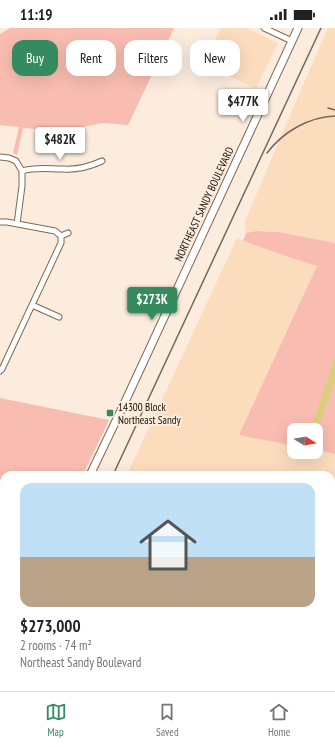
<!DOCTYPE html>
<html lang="en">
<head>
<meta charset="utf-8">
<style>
	:root { --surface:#fff; --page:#f6f6f6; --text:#202124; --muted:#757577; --line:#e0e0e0; --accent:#358b5f }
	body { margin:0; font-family:"PT Sans Narrow",sans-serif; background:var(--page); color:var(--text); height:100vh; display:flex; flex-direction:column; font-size:15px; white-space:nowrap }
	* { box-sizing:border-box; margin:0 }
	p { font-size:13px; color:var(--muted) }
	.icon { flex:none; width:22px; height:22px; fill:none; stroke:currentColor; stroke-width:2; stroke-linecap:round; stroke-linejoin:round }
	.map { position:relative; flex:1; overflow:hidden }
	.side { position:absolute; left:0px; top:443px; width:335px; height:220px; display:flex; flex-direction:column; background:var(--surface); border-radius:12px 12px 0 0; box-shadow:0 4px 16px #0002 }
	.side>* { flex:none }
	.guide { position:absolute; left:12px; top:12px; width:311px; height:36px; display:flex; gap:8px }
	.needle { width:26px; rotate:101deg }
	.fabs { position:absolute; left:287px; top:395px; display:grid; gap:8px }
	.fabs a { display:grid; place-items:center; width:36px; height:36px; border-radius:8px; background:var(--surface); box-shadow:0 4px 16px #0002; font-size:20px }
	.price { position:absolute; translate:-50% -34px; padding:0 9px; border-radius:4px; background:#fff; color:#222; font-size:13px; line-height:26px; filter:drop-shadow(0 1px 2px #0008) }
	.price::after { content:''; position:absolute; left:50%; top:24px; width:12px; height:9px; margin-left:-6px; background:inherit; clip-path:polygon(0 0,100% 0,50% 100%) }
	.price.current { background:var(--accent); color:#fff }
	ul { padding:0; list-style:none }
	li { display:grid; align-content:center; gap:8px; height:212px; padding:0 20px }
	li+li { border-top:1px solid var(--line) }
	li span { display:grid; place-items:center; height:124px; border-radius:12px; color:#555 }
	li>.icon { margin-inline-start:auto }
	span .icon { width:72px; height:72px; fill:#fffc; stroke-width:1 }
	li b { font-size:17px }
	.pill { padding:0 14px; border-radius:12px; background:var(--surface); box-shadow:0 4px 16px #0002; font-size:14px; line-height:36px }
	.pill.current { background:var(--accent); color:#fff }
	.status { display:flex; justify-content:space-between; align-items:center; height:28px; padding:0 20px; background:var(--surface); direction:ltr }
	.status svg { height:11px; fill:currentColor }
	.tab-bar { display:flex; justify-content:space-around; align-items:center; height:56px; border-top:1px solid var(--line); background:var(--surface); font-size:11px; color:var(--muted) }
	.tab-bar a { display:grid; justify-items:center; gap:2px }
	.tab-bar .current { color:var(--accent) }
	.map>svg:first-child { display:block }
	.built { fill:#fbdcbd }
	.green { fill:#f9bcb0 }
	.water { fill:#d8cf7d }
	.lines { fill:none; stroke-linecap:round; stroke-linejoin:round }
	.minor-casing { stroke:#7f6953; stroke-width:7 }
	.tertiary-casing { stroke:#7f6953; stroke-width:8 }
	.secondary-casing { stroke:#7f6953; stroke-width:9 }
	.minor { stroke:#fff; stroke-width:5 }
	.tertiary { stroke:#fff; stroke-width:6 }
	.secondary { stroke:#fff; stroke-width:7 }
	.rail { stroke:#73685d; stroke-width:1.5 }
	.poi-dot { fill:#358b5f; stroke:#fbecdd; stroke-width:1.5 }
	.labels { text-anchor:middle; stroke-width:4; stroke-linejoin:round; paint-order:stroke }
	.street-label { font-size:11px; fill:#180f07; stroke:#fbecdd }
	.poi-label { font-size:11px; fill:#180f07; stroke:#fbecdd; text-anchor:start }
</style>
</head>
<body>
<div class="status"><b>11:19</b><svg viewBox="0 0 49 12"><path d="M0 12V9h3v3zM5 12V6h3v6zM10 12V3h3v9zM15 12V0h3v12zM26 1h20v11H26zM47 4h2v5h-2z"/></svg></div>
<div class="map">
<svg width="335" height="663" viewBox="0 0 335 663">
	<rect width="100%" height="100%" fill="#fbecdd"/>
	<path class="built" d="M221,0H247L278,15L256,61L204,36Z
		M328,0H335V215L269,203H256L246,205L245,193L315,29Z
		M237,210L243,213L318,238L239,407L294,418V424H316V422L335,426V596L331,595V447H127Z
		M0,551L4,552V596L0,595Z
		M331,608L335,609V661L329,659L328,663H236L237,659H331Z
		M29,659H223L222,663H27Z"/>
	<path class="green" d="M10,0H174L128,97L103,95L62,103L23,100L17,127L13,125L19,99L0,97V6Z
		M256,203L278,204L335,215V426L316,422V402H294V418L239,407L317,238L286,228L243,213L246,205Z
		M0,370L109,392L83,447H4V475L0,474Z"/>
	<path class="water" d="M335,330V353L321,392L317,408H320L318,418L316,417V402H312L314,392Z"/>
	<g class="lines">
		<g class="minor-casing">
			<path id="minor" d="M264,0L292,13
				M0,129L9,130L16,133L22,143V158L17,196
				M22,143C35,139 49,141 63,141C77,142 89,139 102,133
				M0,194H7L55,203L61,208
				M61,208L68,205
				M32,277L59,289
				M0,343L2,341L61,215V208
				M0,480H4"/>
		</g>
		<g class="tertiary-casing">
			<path id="tertiary" d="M331,602H335
				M229,663V659"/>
		</g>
		<g class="secondary-casing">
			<path id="secondary" d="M90,447L124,376L298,0
				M0,538L4,539
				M0,638L4,630"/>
		</g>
		<use href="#minor" class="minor"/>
		<use href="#tertiary" class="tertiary"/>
		<use href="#secondary" class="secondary"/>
		<path class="rail" d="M328,80L335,82
			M267,125C283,104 308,89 335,88
			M113,447L321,0
			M13,663L14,659"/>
	</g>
	<rect class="poi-dot" x="106" y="381" width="8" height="8" rx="2"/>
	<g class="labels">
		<g class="street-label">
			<text transform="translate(204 176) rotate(-65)" y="4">NORTHEAST SANDY BOULEVARD</text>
		</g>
		<g class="poi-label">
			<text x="118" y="383">14300 Block<tspan x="118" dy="13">Northeast Sandy</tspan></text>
		</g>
	</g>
</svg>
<div class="fabs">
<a><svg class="needle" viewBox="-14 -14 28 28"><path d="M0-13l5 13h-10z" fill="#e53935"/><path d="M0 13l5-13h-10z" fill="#757577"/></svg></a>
</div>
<b class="price" style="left:243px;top:95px">$477K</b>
<b class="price" style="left:60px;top:133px">$482K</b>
<b class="price current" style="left:152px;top:293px">$273K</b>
<div class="guide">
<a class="pill current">Buy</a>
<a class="pill">Rent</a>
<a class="pill">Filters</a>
<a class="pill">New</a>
</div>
<section class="side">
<ul>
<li><span style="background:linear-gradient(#bfe0f5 60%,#b9a48a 0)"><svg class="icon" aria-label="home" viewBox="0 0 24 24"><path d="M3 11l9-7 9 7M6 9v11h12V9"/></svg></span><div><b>$273,000</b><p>2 rooms · 74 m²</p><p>Northeast Sandy Boulevard</p></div></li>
</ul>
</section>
</div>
<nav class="tab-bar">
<a class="current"><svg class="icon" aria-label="map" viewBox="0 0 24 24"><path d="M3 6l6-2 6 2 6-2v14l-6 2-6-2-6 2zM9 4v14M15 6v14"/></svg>Map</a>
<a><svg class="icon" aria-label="saved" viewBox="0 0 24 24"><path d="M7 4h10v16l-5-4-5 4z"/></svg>Saved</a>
<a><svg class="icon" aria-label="home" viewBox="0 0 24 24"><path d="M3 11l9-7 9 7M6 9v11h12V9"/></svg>Home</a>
</nav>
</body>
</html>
